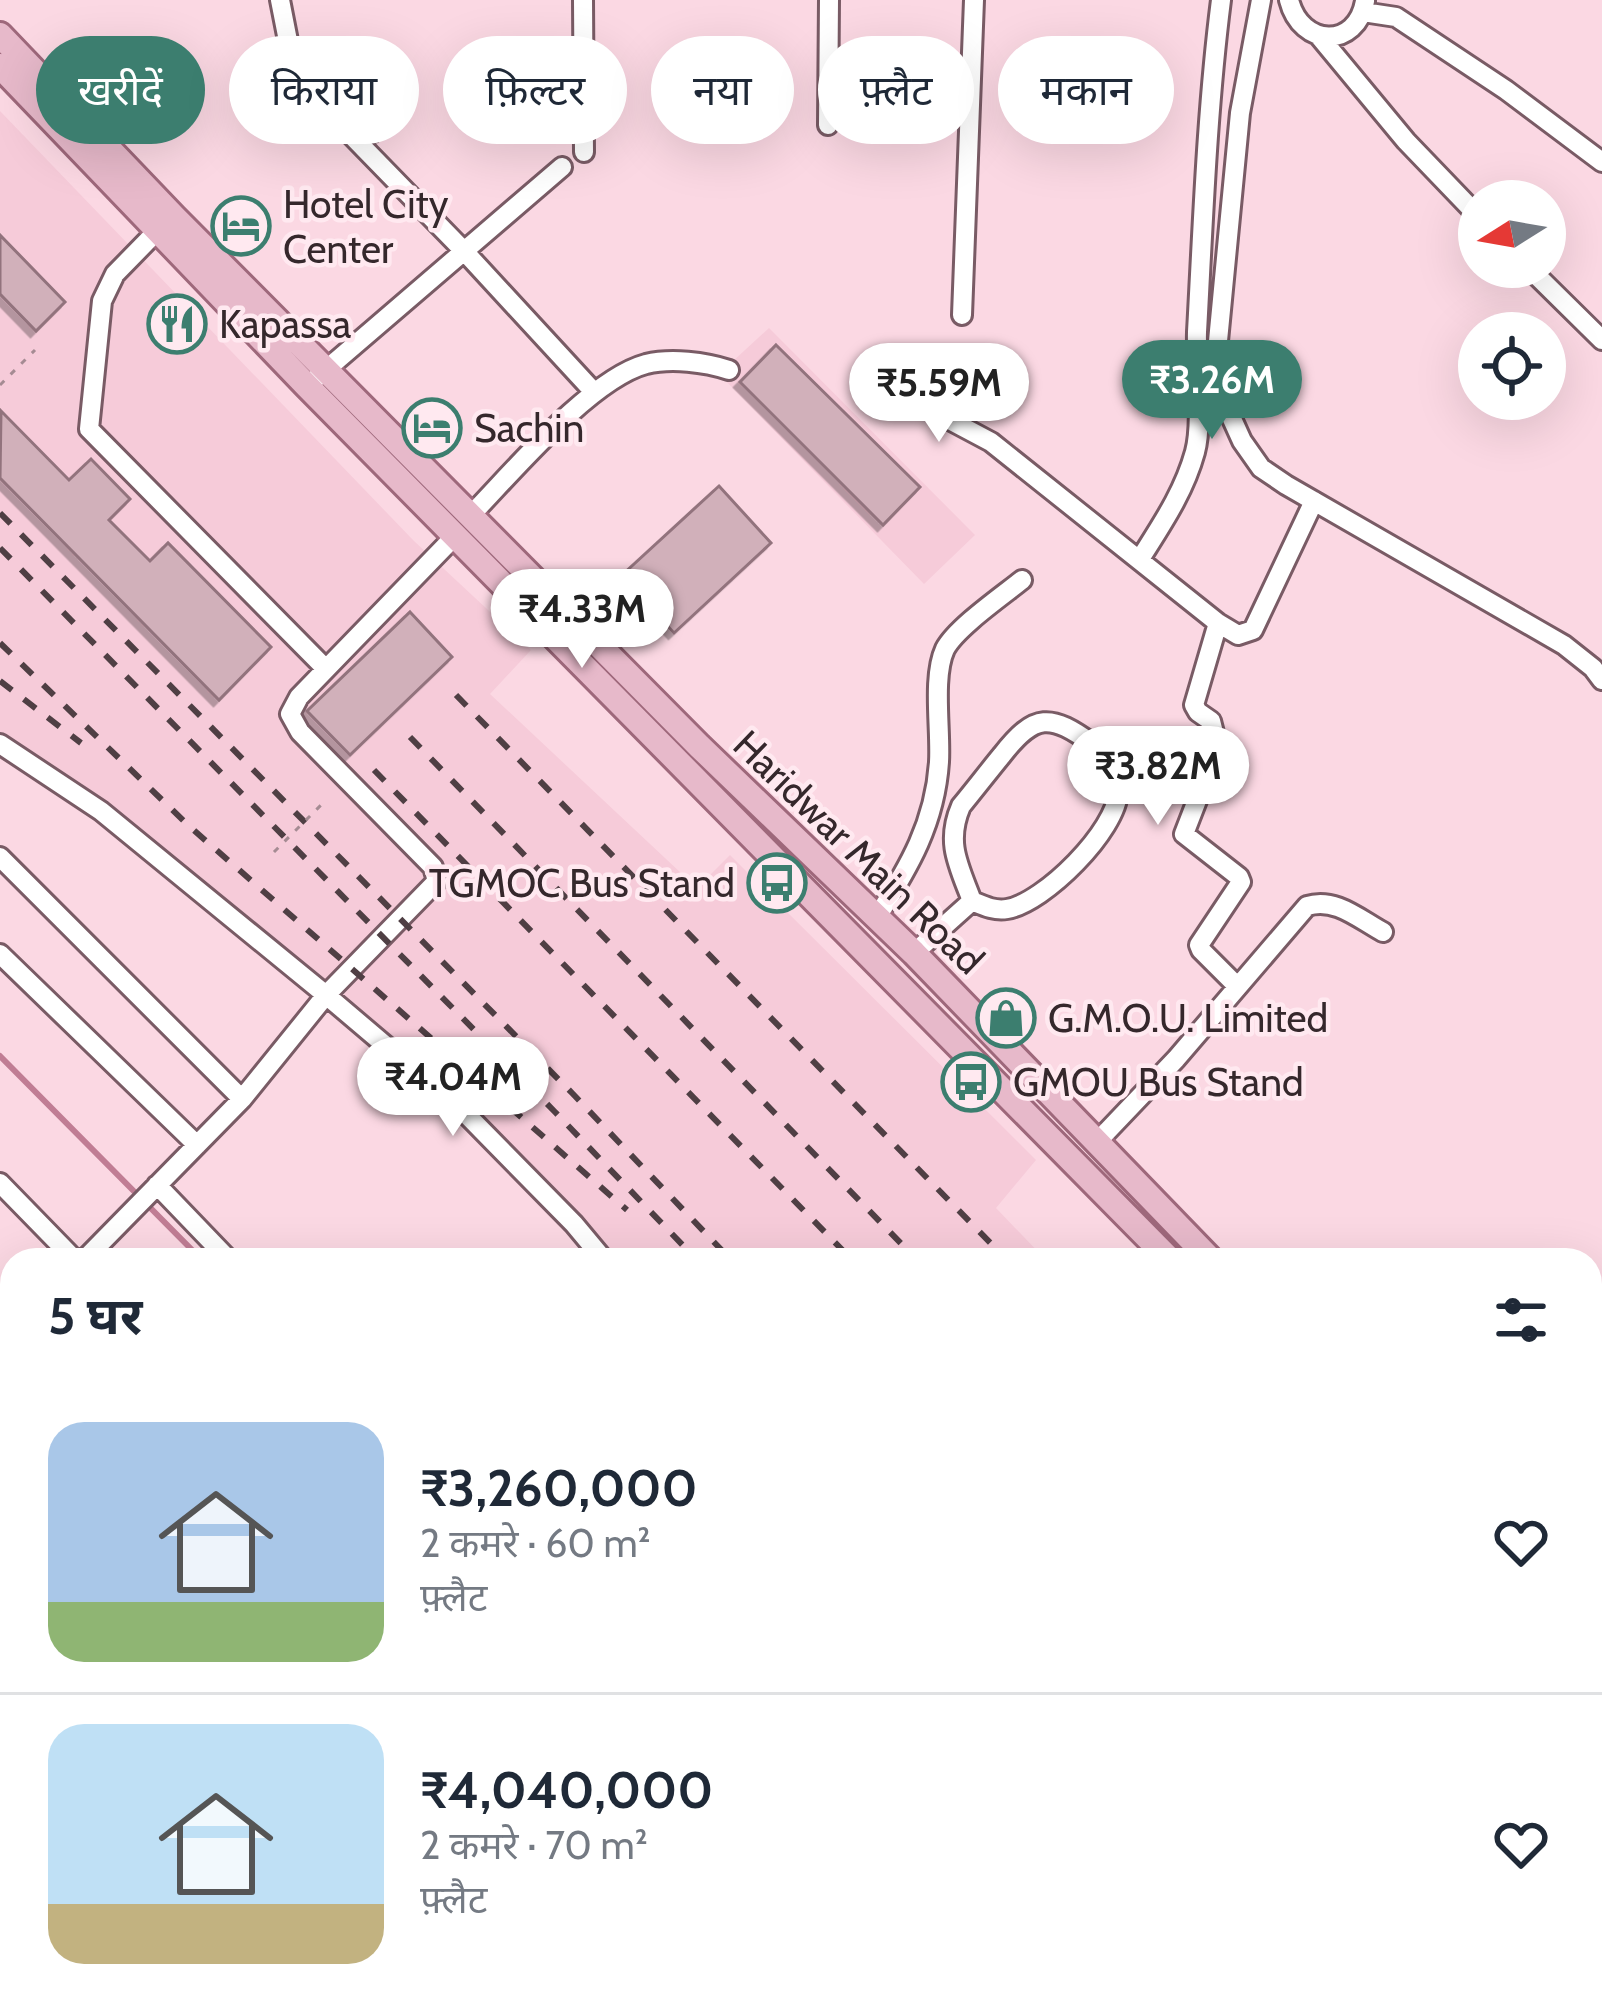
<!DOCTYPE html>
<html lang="hi">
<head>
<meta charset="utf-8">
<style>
	:root { --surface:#fff; --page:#f6f6f7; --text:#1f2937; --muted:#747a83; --line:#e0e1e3; --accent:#3c7e6f }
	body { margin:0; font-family:Cabin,"Noto Sans Devanagari",sans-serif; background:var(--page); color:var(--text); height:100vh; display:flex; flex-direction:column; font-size:45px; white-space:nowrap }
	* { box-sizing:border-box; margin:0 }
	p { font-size:39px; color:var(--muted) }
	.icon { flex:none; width:66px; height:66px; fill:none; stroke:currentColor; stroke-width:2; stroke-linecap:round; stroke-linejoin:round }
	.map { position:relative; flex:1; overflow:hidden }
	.sheet { position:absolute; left:0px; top:1248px; width:1602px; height:768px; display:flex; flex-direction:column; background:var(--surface); border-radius:36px 36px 0 0; box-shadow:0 12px 48px #0002 }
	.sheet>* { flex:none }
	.hud { position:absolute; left:36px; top:36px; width:1530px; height:108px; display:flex; gap:24px }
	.needle { width:78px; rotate:259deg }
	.controls { position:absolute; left:1458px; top:180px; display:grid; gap:24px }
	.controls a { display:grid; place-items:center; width:108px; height:108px; border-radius:50%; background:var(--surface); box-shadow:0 12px 48px #0002; font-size:60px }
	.price { position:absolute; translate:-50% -102px; padding:0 27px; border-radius:42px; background:#fff; color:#222; font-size:39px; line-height:78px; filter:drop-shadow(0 3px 6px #0008) }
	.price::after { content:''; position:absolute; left:50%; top:72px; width:36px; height:27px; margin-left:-18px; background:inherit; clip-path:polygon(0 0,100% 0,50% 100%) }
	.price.current { background:var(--accent); color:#fff }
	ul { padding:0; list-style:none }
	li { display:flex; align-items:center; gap:36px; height:300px; padding:0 48px }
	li+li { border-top:3px solid var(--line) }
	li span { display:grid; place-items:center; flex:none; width:336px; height:240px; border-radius:36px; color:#555 }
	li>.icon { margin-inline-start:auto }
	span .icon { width:144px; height:144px; fill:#fffc; stroke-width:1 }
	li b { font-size:51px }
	h2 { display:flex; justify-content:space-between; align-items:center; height:144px; padding:0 48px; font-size:51px }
	.tag { padding:0 42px; border-radius:54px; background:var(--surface); box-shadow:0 12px 48px #0002; font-size:42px; line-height:108px }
	.tag.current { background:var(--accent); color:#fff }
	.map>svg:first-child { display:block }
	.built { fill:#f6cbd9 }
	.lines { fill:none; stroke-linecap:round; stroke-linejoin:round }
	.stream { stroke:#c07d94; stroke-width:6 }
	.building { fill:#d1b0ba; stroke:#92737d; stroke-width:3; filter:url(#shadow) }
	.minor-casing { stroke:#795b65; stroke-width:24 }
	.major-casing { stroke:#9e687b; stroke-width:30 }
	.path { stroke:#a58b93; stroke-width:3; stroke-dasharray:6 9; stroke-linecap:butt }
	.minor { stroke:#fff; stroke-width:18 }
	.major { stroke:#e7b9ca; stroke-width:24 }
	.rail { stroke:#4f3f44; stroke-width:6; stroke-dasharray:15 15; stroke-linecap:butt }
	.path-bridge { stroke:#a58b93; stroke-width:3; stroke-dasharray:6 9; stroke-linecap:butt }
	.labels { text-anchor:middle; stroke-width:9; stroke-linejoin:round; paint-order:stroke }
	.poi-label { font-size:39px; fill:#35282c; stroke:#ffe9f0; text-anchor:start }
	.street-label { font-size:39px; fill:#35282c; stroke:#ffe9f0 }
</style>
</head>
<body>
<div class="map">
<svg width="1602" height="2016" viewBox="0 0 1602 2016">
	<defs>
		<filter id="shadow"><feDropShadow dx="-5.5" dy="5.5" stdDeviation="0" flood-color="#0004"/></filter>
	</defs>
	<rect width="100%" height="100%" fill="#fbd8e3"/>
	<path class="built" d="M0,111L414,541L531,650L490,694L697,888L730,855L1036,1160L996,1208L1046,1260H613L496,1129L89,795L0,732Z
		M769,328L975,535L924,584L719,374Z
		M1298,2004H1477L1489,2016H1310Z"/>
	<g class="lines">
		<path class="stream" d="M0,1056L202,1260
			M666,2016L678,2004"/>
	</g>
	<path class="building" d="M370,106L390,128L378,141L356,120Z
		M0,235L65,302L36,331L0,294Z
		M776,345L920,487L883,525L740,382Z
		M1,411L69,480L91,459L130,499L109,520L150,561L168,543L271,647L219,700L0,478Z
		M719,486L771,543L674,633L621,576Z
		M410,612L452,657L350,755L307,711Z"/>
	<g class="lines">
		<g class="minor-casing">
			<path id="minor" d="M280,0L290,51L315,98L464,251L593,391
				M583,0L584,152
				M1261,0L1240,113L1218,341L1221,380L1228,410L1242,441L1261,468L1286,485L1564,645L1593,668L1602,680
				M1289,0C1301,48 1357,49 1365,1
				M1363,12L1396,17L1506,90L1602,162
				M1319,36L1406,141L1479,217
				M828,125L829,0
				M157,231L115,274L102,301L89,429L326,669
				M1528,267L1602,340
				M962,315L974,0
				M307,386L562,167
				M912,400L991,442L1218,623L1238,635L1253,630L1314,501
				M470,516C512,473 590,379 646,364C671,358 705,362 729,370
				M1140,559C1162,524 1184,492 1195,452C1203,423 1196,365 1197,332C1203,222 1207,110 1221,0
				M1218,623L1194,705L1198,712L1211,721L1214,733L1198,776L1201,790L1184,834L1239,877L1241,882L1199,945L1201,950L1237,986
				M0,744L101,811L326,995L465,1113L574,1224L604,1260
				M0,857L242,1099
				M877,917C909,867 935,823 939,762C941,730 932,677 945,649C956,628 1002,596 1022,580
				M914,953L972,901C984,906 994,911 1007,909C1044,903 1117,830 1118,792C1119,771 1110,758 1094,745C1050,713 1035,713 1002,755C988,772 975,789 961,806C945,843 959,866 972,901
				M0,954L197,1145
				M1096,1143L1176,1059L1307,906C1335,897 1359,919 1383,932
				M0,1183L75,1260
				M157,1185L229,1260
				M84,1260L242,1099L326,995L437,881L433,867L300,732L290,714L299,697L455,536
				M0,1301L12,1313
				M0,1345L12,1333
				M0,1360L12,1373
				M0,1510L12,1524
				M0,1584L12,1575
				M0,1668L12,1682
				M0,1755L12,1767
				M610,2004L621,2016
				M956,2004L968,2016
				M1145,2004L1157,2016
				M146,2016L158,2004
				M711,2016L723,2004"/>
		</g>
		<g class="major-casing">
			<path id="major" d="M0,35L174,217L699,746L914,953L1211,1260
				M0,66L307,386L1170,1260
				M1590,1634L1602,1646
				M1590,1668L1602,1678"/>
		</g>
		<path class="path" d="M0,385L35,350"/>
		<use href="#minor" class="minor"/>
		<use href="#major" class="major"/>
		<path class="rail" d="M0,513L573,1094L731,1260
			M0,548L555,1112L697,1260
			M0,643L189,826L627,1210
			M0,681L81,743
			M456,695L1007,1260
			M410,737L917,1260
			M374,770L852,1260
			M1447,2004L1458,2016"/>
		<path class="path-bridge" d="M274,852L323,803"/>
	</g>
	<defs>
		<g id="hotel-ring" transform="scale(3)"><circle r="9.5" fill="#ffe9f0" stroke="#3c7e6f" stroke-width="1.5"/><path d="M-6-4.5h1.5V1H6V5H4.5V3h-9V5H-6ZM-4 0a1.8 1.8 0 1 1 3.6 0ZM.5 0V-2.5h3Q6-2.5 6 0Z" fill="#3c7e6f"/></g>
		<g id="restaurant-ring" transform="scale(3)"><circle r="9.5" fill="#ffe9f0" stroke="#3c7e6f" stroke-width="1.5"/><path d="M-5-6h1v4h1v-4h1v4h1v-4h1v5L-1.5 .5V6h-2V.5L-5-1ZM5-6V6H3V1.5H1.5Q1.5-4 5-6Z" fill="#3c7e6f"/></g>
		<g id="bus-ring" transform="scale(3)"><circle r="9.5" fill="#ffe9f0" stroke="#3c7e6f" stroke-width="1.5"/><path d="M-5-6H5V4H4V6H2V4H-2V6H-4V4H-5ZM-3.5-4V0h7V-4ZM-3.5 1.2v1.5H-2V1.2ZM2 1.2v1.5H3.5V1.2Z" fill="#3c7e6f"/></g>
		<g id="shop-ring" transform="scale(3)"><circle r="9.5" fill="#ffe9f0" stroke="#3c7e6f" stroke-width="1.5"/><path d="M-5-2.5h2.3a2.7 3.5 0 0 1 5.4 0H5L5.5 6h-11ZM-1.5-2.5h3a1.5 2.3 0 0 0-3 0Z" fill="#3c7e6f"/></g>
	</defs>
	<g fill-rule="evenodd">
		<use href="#hotel-ring" x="241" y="226"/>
		<use href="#restaurant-ring" x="177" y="324"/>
		<use href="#hotel-ring" x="432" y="428"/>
		<use href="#bus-ring" x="777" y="883"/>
		<use href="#shop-ring" x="1006" y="1018"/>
		<use href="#bus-ring" x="971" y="1082"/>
	</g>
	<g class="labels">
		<g class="poi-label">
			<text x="283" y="218">Hotel City<tspan x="283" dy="45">Center</tspan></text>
			<text x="219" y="338">Kapassa</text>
			<text x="474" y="442">Sachin</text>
			<text x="735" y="897" text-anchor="end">TGMOC Bus Stand</text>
			<text x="1048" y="1032">G.M.O.U. Limited</text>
			<text x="1013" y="1096">GMOU Bus Stand</text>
		</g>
		<g class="street-label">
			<text transform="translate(859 852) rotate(44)" y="14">Haridwar Main Road</text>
		</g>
	</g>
</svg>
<div class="controls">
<a><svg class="needle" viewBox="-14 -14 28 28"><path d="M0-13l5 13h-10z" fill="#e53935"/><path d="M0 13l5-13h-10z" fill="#747a83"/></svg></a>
<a><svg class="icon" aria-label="locate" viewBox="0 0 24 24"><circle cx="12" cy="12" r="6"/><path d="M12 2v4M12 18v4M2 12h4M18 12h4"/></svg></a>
</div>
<b class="price current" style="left:1212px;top:442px">₹3.26M</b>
<b class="price" style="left:939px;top:445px">₹5.59M</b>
<b class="price" style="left:582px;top:671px">₹4.33M</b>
<b class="price" style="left:1158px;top:828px">₹3.82M</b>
<b class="price" style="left:453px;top:1139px">₹4.04M</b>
<div class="hud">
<a class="tag current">खरीदें</a>
<a class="tag">किराया</a>
<a class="tag">फ़िल्टर</a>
<a class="tag">नया</a>
<a class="tag">फ़्लैट</a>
<a class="tag">मकान</a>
</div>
<section class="sheet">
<h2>5 घर<svg class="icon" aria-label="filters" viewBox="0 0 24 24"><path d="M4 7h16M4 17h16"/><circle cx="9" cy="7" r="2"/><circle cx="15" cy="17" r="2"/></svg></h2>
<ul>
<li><span style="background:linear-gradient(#a9c7e8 75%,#8fb573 0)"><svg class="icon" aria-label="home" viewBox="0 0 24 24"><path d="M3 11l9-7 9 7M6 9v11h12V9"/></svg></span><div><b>₹3,260,000</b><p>2 कमरे · 60 m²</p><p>फ़्लैट</p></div><svg class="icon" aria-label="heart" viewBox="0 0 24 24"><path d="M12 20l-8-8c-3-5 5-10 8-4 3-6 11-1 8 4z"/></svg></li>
<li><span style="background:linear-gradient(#bfe0f5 75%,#c2b280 0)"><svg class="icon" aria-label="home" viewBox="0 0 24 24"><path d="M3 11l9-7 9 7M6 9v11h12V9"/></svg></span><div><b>₹4,040,000</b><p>2 कमरे · 70 m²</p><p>फ़्लैट</p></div><svg class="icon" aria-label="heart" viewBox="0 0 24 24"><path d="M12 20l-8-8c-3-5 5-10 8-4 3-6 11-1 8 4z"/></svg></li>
</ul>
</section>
</div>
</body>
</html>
